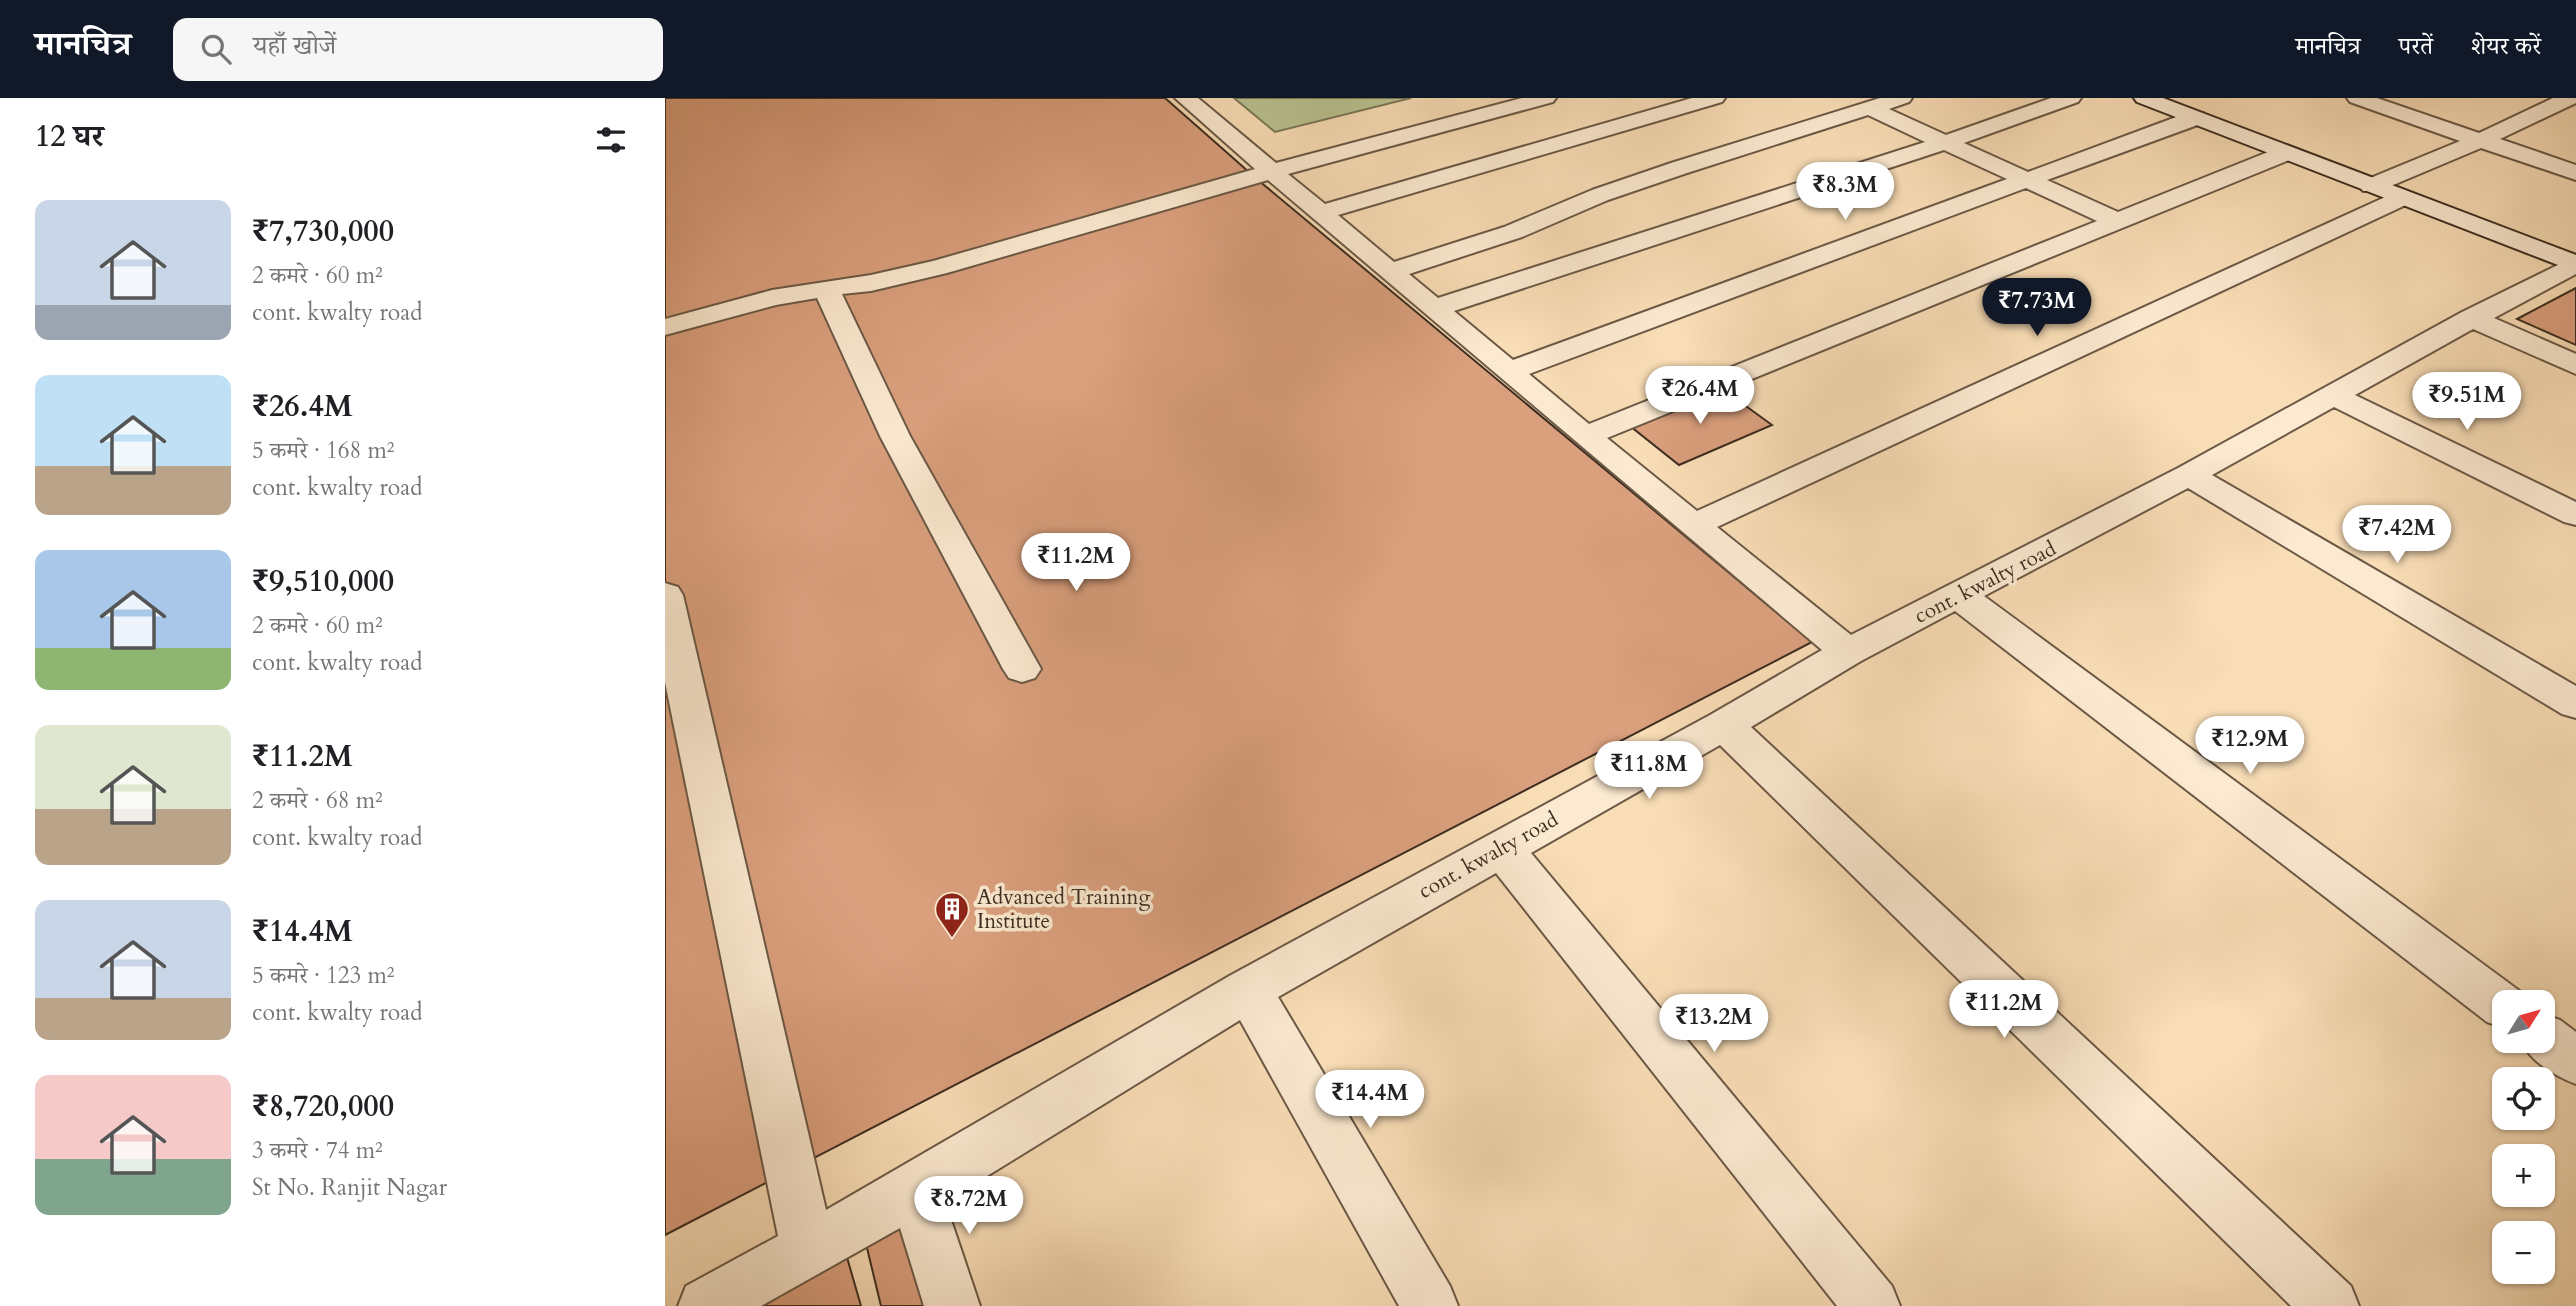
<!DOCTYPE html>
<html lang="hi">
<head>
<meta charset="utf-8">
<style>
	:root { --surface:#fff; --page:#f6f6f6; --text:#202124; --muted:#757577; --accent:#111827 }
	body { margin:0; font-family:Cardo,"Noto Serif Devanagari",serif; background:var(--page); color:var(--text); height:100vh; display:flex; flex-direction:column; font-size:26px; white-space:nowrap }
	* { box-sizing:border-box; margin:0 }
	p { font-size:23px; color:var(--muted) }
	.icon { flex:none; width:38px; height:38px; fill:none; stroke:currentColor; stroke-width:2; stroke-linecap:round; stroke-linejoin:round }
	.map { position:relative; flex:1; overflow:hidden }
	.sheet { display:flex; flex-direction:column; background:var(--surface); width:665px }
	.sheet>* { flex:none }
	.needle { width:46px; rotate:53deg }
	.fabs { position:absolute; left:1827px; top:892px; display:grid; gap:14px }
	.fabs a { display:grid; place-items:center; width:63px; height:63px; border-radius:14px; background:var(--surface); box-shadow:0 2px 5px #0004; font-size:35px }
	.price { position:absolute; translate:-50% -60px; padding:0 16px; border-radius:24px; background:#fff; color:#222; font-size:23px; line-height:46px; filter:drop-shadow(0 2px 4px #0008) }
	.price::after { content:''; position:absolute; left:50%; top:42px; width:21px; height:16px; margin-left:-10px; background:inherit; clip-path:polygon(0 0,100% 0,50% 100%) }
	.price.selected { background:var(--accent); color:#fff }
	ul { padding:0; list-style:none }
	li { display:flex; align-items:center; gap:21px; height:175px; padding:0 35px }
	li span { display:grid; place-items:center; flex:none; width:196px; height:140px; border-radius:14px; color:#555 }
	li>.icon { margin-inline-start:auto }
	span .icon { width:84px; height:84px; fill:#fffc; stroke-width:1 }
	li b { font-size:30px }
	h2 { display:flex; justify-content:space-between; align-items:center; height:84px; padding:0 35px; font-size:30px }
	header { display:flex; align-items:center; gap:42px; box-sizing:border-box; height:98px; padding:0 35px; background:var(--accent); color:#fff }
	header strong { font-size:33px }
	nav { display:flex; gap:38px; margin-inline-start:auto; font-size:24px }
	.search { width:490px; height:63px; background:var(--page); display:flex; align-items:center; gap:18px; box-sizing:border-box; padding:0 24px; border-radius:14px; color:var(--muted); font-size:26px }
	main { display:flex; flex:1; min-height:0 }
	.map>svg:first-child { display:block }
	.green { fill:#bac291; stroke:#7b7858; stroke-width:2 }
	.building { fill:#da9f7d; stroke:#3c2d20; stroke-width:2 }
	.lines { fill:none; stroke-linecap:round; stroke-linejoin:round }
	.street-casing { stroke:#6b5946; stroke-width:4 }
	.secondary-casing { stroke:#3c2d20; stroke-width:4 }
	.street { fill:#fbe9d0; fill-rule:evenodd }
	.secondary { fill:#fbe9d0; fill-rule:evenodd }
	.labels { text-anchor:middle; stroke-width:7; stroke-linejoin:round; paint-order:stroke }
	.street-label { font-size:21px; fill:#3c2d20; stroke:#fbe9d0 }
	.poi-label { font-size:21px; fill:#3c2d20; stroke:#fbe9d0; text-anchor:start }
</style>
</head>
<body>
<header>
<strong>मानचित्र</strong>
<div class="search"><svg class="icon" aria-label="search" viewBox="0 0 24 24"><circle cx="10" cy="10" r="6"/><path d="M15 15l6 6"/></svg>यहाँ खोजें</div>
<nav><a>मानचित्र</a><a>परतें</a><a>शेयर करें</a></nav>
</header>
<main>
<section class="sheet">
<h2>12 घर<svg class="icon" aria-label="filters" viewBox="0 0 24 24"><path d="M4 7h16M4 17h16"/><circle cx="9" cy="7" r="2"/><circle cx="15" cy="17" r="2"/></svg></h2>
<ul>
<li><span style="background:linear-gradient(#c9d6e8 75%,#9aa5b1 0)"><svg class="icon" aria-label="home" viewBox="0 0 24 24"><path d="M3 11l9-7 9 7M6 9v11h12V9"/></svg></span><div><b>₹7,730,000</b><p>2 कमरे · 60 m²</p><p>cont. kwalty road</p></div></li>
<li><span style="background:linear-gradient(#bfe0f5 65%,#b9a48a 0)"><svg class="icon" aria-label="home" viewBox="0 0 24 24"><path d="M3 11l9-7 9 7M6 9v11h12V9"/></svg></span><div><b>₹26.4M</b><p>5 कमरे · 168 m²</p><p>cont. kwalty road</p></div></li>
<li><span style="background:linear-gradient(#a9c7e8 70%,#8fb573 0)"><svg class="icon" aria-label="home" viewBox="0 0 24 24"><path d="M3 11l9-7 9 7M6 9v11h12V9"/></svg></span><div><b>₹9,510,000</b><p>2 कमरे · 60 m²</p><p>cont. kwalty road</p></div></li>
<li><span style="background:linear-gradient(#dfe7d0 60%,#b9a48a 0)"><svg class="icon" aria-label="home" viewBox="0 0 24 24"><path d="M3 11l9-7 9 7M6 9v11h12V9"/></svg></span><div><b>₹11.2M</b><p>2 कमरे · 68 m²</p><p>cont. kwalty road</p></div></li>
<li><span style="background:linear-gradient(#c9d6e8 70%,#b9a48a 0)"><svg class="icon" aria-label="home" viewBox="0 0 24 24"><path d="M3 11l9-7 9 7M6 9v11h12V9"/></svg></span><div><b>₹14.4M</b><p>5 कमरे · 123 m²</p><p>cont. kwalty road</p></div></li>
<li><span style="background:linear-gradient(#f6c9c9 60%,#7fa58c 0)"><svg class="icon" aria-label="home" viewBox="0 0 24 24"><path d="M3 11l9-7 9 7M6 9v11h12V9"/></svg></span><div><b>₹8,720,000</b><p>3 कमरे · 74 m²</p><p>St No. Ranjit Nagar</p></div></li>
</ul>
</section>
<div class="map">
<svg width="1911" height="1208" viewBox="0 0 1911 1208">
	<rect width="100%" height="100%" fill="#f9ddb6"/>
	<filter id="stains"><feTurbulence type="fractalNoise" baseFrequency=".00286" numOctaves="4"/><feColorMatrix values="0 0 0 0 .2 0 0 0 0 .09 0 0 0 0 .02 0 0 0 .5 -.17"/></filter>
	<radialGradient id="worn" r=".72"><stop offset=".6" stop-color="#630" stop-opacity="0"/><stop offset="1" stop-color="#630" stop-opacity=".3"/></radialGradient>
	<path class="green" d="M569,0H746L610,34Z"/>
	<path class="building" d="M0,0H500L593,82L1147,544L0,1137Z
		M1911,190V247L1852,221Z
		M1056,290L1107,327L1014,367L965,328Z
		M240,1120L264,1208H216L202,1150L197,1142Z
		M181,1156L196,1208H101L100,1207Z"/>
	<g class="lines">
		<g class="street-casing">
			<path id="street" d="M510,0H533L611,65L857,0H891L888,4L623,76L660,106L1027,0H1060L1057,4L673,117L729,164L839,129L927,92L1006,65L1215,0H1247L1244,4L1224,11L1281,37L1386,0H1416L1413,4L1299,45L1363,74L1522,15H1538L1541,20L1538,25L1382,82L1453,114L1613,50H1629L1632,55L1629,60L942,340L1032,413L1729,95H1745L1749,100L1745,105L1052,429L1186,537L1513,370L1797,214L1911,158V176L1829,220L1911,256V276L1808,231L1690,297L1911,404V427L1899,424L1669,309L1547,377L1911,588V620L1897,616L1523,390L1319,498L1856,894L1861,905H1839V930L1822,924L1290,513L1196,563L1086,629L1686,1188L1694,1208H1626L1055,647L866,755L1227,1188L1235,1208H1172L831,775L613,899L785,1188L793,1208H734L575,922L280,1104L315,1208H259L235,1130L96,1208H13L21,1188L113,1138L0,584V485L13,489L18,497L161,1112L566,877L1045,617L1157,552L603,82L282,175L206,193L177,196L245,338L376,571L370,580L357,584L344,580L338,571L215,338L152,200L111,207L0,237V221L107,192L206,177L268,163L590,71ZM1203,17L1260,44L773,200L744,176L857,139L943,102L1022,75ZM1279,52L1342,81L848,262L789,213ZM1361,90L1432,123L924,326L864,276Z
				M1682,0H1712L1814,35L1888,0H1911V5L1835,41L1911,67V82L1816,50L1714,93H1698L1694,88L1698,83L1795,43L1685,4Z
				M1878,916L1895,922L1911,934V986C1890,978 1866,964 1856,943H1878Z"/>
		</g>
		<g class="secondary-casing">
			<path id="secondary" d="M1469,0H1498L1911,157V174L1472,4Z"/>
		</g>
		<use href="#street" class="street"/>
		<use href="#secondary" class="secondary"/>
	</g>
	<defs>
		<g id="building-pin" transform="scale(1.75)"><path d="M0 17L-7.5 6A9.5 9.5 0 1 1 7.5 6Z" fill="#8f2418" stroke="#fbe9d0"/><path d="M-4-6H4V6H1V3H-1V6H-4ZM-2.5-4.3h1.7v1.8h-1.7ZM.8-4.3h1.7v1.8H.8ZM-2.5-1h1.7V.8h-1.7ZM.8-1h1.7V.8H.8Z" fill="#fff"/></g>
	</defs>
	<g fill-rule="evenodd">
		<use href="#building-pin" x="287" y="811"/>
	</g>
	<g class="labels">
		<g class="street-label">
			<text transform="translate(1320 484) rotate(-27)" y="7">cont. kwalty road</text>
			<text transform="translate(823 757) rotate(-29)" y="7">cont. kwalty road</text>
		</g>
		<g class="poi-label">
			<text x="312" y="806">Advanced Training<tspan x="312" dy="24">Institute</tspan></text>
		</g>
	</g>
	<rect width="100%" height="100%" filter="url(#stains)"/>
	<rect width="100%" height="100%" fill="url(#worn)"/>
</svg>
<div class="fabs">
<a><svg class="needle" viewBox="-14 -14 28 28"><path d="M0-13l5 13h-10z" fill="#e53935"/><path d="M0 13l5-13h-10z" fill="#757577"/></svg></a>
<a><svg class="icon" aria-label="locate" viewBox="0 0 24 24"><circle cx="12" cy="12" r="6"/><path d="M12 2v4M12 18v4M2 12h4M18 12h4"/></svg></a>
<a>+</a>
<a>−</a>
</div>
<b class="price" style="left:1180px;top:124px">₹8.3M</b>
<b class="price selected" style="left:1372px;top:240px">₹7.73M</b>
<b class="price" style="left:1035px;top:328px">₹26.4M</b>
<b class="price" style="left:1802px;top:334px">₹9.51M</b>
<b class="price" style="left:1732px;top:467px">₹7.42M</b>
<b class="price" style="left:411px;top:495px">₹11.2M</b>
<b class="price" style="left:1585px;top:678px">₹12.9M</b>
<b class="price" style="left:984px;top:703px">₹11.8M</b>
<b class="price" style="left:1339px;top:942px">₹11.2M</b>
<b class="price" style="left:1049px;top:956px">₹13.2M</b>
<b class="price" style="left:705px;top:1032px">₹14.4M</b>
<b class="price" style="left:304px;top:1138px">₹8.72M</b>
</div>
</main>
</body>
</html>
